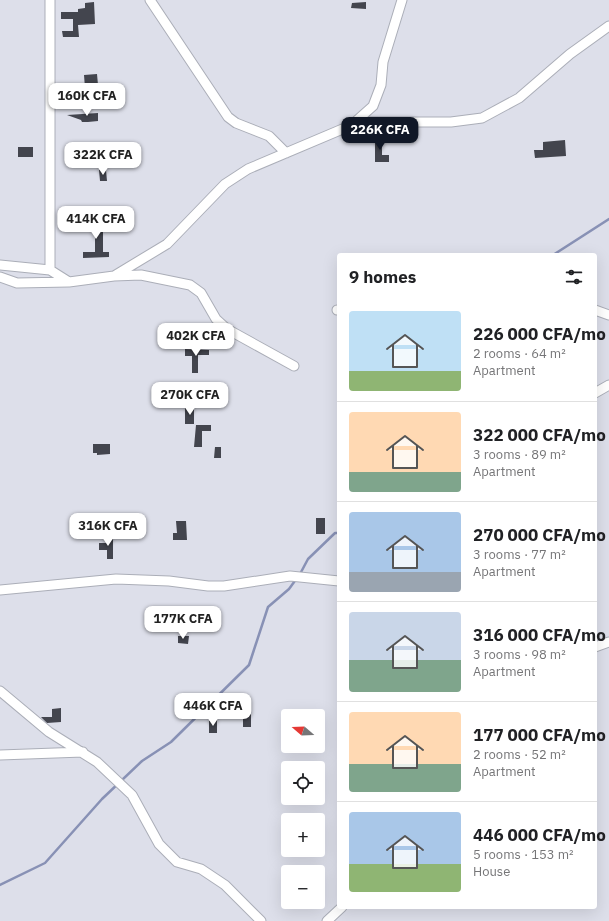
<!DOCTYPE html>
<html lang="en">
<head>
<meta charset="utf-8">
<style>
	:root { --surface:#fff; --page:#f6f6f6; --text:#202124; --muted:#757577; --line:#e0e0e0; --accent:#111827 }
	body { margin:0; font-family:"IBM Plex Sans",sans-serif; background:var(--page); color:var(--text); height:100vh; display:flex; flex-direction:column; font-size:15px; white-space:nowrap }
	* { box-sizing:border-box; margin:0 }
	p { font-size:13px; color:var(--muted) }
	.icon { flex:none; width:22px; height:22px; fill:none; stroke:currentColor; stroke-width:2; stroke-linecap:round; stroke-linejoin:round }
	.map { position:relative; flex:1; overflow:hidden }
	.sheet { position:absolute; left:337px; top:253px; width:260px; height:656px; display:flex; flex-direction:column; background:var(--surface); border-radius:4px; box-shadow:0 4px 16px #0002 }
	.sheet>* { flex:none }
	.needle { width:26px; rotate:289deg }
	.tools { position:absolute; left:281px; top:709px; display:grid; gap:8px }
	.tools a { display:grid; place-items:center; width:44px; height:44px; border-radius:4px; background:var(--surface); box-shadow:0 4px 16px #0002; font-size:20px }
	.price { position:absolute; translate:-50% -34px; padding:0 9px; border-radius:8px; background:#fff; color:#222; font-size:13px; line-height:26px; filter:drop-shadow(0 1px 2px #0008) }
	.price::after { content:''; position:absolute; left:50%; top:24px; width:12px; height:9px; margin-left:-6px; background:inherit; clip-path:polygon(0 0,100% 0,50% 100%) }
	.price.active { background:var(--accent); color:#fff }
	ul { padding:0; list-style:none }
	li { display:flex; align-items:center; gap:12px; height:100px; padding:0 12px }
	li+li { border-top:1px solid var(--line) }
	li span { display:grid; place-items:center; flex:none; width:112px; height:80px; border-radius:4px; color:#555 }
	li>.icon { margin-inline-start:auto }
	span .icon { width:48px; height:48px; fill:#fffc; stroke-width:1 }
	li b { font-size:17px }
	h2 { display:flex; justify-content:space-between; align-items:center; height:48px; padding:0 12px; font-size:17px }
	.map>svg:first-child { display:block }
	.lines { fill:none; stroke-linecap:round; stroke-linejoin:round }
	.stream { stroke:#8891b5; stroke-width:2.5 }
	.building { fill:#43454e }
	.minor-casing { stroke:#abaeb8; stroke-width:11 }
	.minor { stroke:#fff; stroke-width:9 }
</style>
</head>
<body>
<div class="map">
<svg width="609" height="921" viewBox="0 0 609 921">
	<rect width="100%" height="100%" fill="#dddfea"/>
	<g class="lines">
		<path class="stream" d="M553,255L609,219
			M300,574L308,559L335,533H339
			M0,885L45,863L102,799L142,761L171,742L249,665L268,607L289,589L297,578"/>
	</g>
	<path class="building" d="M94,2L95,24L78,25L79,37H63L62,31H73V19H61V12H78V9L85,8V3Z
		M366,2V9L351,8L352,3Z
		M97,74L99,96L93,97V87L85,88L84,75Z
		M98,113V121L88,122H82L81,120L67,115Z
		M375,136H382V155H389V162H375Z
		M565,140L566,156L535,158L534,150H543V142Z
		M18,147H33V157H18Z
		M99,170H106L107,181H100Z
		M79,223H103V252H109V257L83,258V252H95V235H94V229H79Z
		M185,349L209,350V355H198V373H192V356H185Z
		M185,408H194V424H185Z
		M196,425H211V431H202V447H194Z
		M93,444H110V454L97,455V453H93Z
		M215,447H221V458H214Z
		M316,518H325V534H316Z
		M176,521H186L187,540H173V533H177Z
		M107,536H113V559H107V550H99V543H107Z
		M178,636H189L188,644L178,643Z
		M61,708V722L47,723L41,717H52V709Z
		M243,714H251V727H243Z
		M217,720V733H209V721Z"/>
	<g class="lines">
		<g class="minor-casing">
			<path id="minor" d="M150,0L228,117L236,123L269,136L286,153
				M355,122L373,106L381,85L383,62L402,0
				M0,265L50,270L69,282L114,276L141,275L190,285L201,293L216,319L227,329L294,366
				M50,270V0
				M114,276L167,244L225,184L248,169L352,125L355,122H451L482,118L519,98L570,54L609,26
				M0,277L17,283L69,282
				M337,310H339
				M595,310L609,315
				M595,393L609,385
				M0,590L116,579L169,581L208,586H224L290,576L339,581
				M595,647L609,642
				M0,691L49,732L97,762L132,795L159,844L177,862L201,869L225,885L261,921
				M0,755L83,752
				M327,921L342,907"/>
		</g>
		<use href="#minor" class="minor"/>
	</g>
</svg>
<div class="tools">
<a><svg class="needle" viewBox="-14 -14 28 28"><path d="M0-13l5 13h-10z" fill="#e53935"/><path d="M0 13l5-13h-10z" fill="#757577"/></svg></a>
<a><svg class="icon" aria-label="locate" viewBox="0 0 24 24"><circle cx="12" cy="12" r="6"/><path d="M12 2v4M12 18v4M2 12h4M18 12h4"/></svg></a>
<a>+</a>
<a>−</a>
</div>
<b class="price" style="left:87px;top:117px">160K CFA</b>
<b class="price active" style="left:380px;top:151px">226K CFA</b>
<b class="price" style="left:103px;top:176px">322K CFA</b>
<b class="price" style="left:96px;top:240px">414K CFA</b>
<b class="price" style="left:196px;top:357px">402K CFA</b>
<b class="price" style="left:190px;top:416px">270K CFA</b>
<b class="price" style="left:108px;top:547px">316K CFA</b>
<b class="price" style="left:183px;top:640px">177K CFA</b>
<b class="price" style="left:213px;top:727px">446K CFA</b>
<section class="sheet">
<h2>9 homes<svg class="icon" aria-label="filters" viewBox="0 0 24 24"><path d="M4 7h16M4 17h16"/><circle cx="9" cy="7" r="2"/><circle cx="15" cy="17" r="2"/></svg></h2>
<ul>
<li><span style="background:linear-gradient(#bfe0f5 75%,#8fb573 0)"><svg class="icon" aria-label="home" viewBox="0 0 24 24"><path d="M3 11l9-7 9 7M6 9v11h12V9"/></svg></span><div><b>226 000 CFA/mo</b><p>2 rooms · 64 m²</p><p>Apartment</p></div></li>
<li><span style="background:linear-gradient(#ffd9b3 75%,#7fa58c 0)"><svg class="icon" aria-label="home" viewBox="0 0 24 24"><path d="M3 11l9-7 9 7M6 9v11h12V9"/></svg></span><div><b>322 000 CFA/mo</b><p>3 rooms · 89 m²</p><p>Apartment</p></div></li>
<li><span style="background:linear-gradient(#a9c7e8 75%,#9aa5b1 0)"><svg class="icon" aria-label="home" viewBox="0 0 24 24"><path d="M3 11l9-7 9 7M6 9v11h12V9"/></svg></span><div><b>270 000 CFA/mo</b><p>3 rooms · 77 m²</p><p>Apartment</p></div></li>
<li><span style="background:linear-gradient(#c9d6e8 60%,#7fa58c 0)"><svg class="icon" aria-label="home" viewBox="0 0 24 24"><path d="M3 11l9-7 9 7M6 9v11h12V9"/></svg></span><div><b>316 000 CFA/mo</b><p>3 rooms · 98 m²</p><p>Apartment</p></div></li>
<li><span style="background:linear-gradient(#ffd9b3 65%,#7fa58c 0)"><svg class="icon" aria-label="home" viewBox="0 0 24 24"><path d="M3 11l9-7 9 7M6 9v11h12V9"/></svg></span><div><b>177 000 CFA/mo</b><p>2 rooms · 52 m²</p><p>Apartment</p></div></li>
<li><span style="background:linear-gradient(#a9c7e8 65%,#8fb573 0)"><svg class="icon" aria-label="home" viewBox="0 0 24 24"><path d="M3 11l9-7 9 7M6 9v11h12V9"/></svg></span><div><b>446 000 CFA/mo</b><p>5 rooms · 153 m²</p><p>House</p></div></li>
</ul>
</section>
</div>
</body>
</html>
